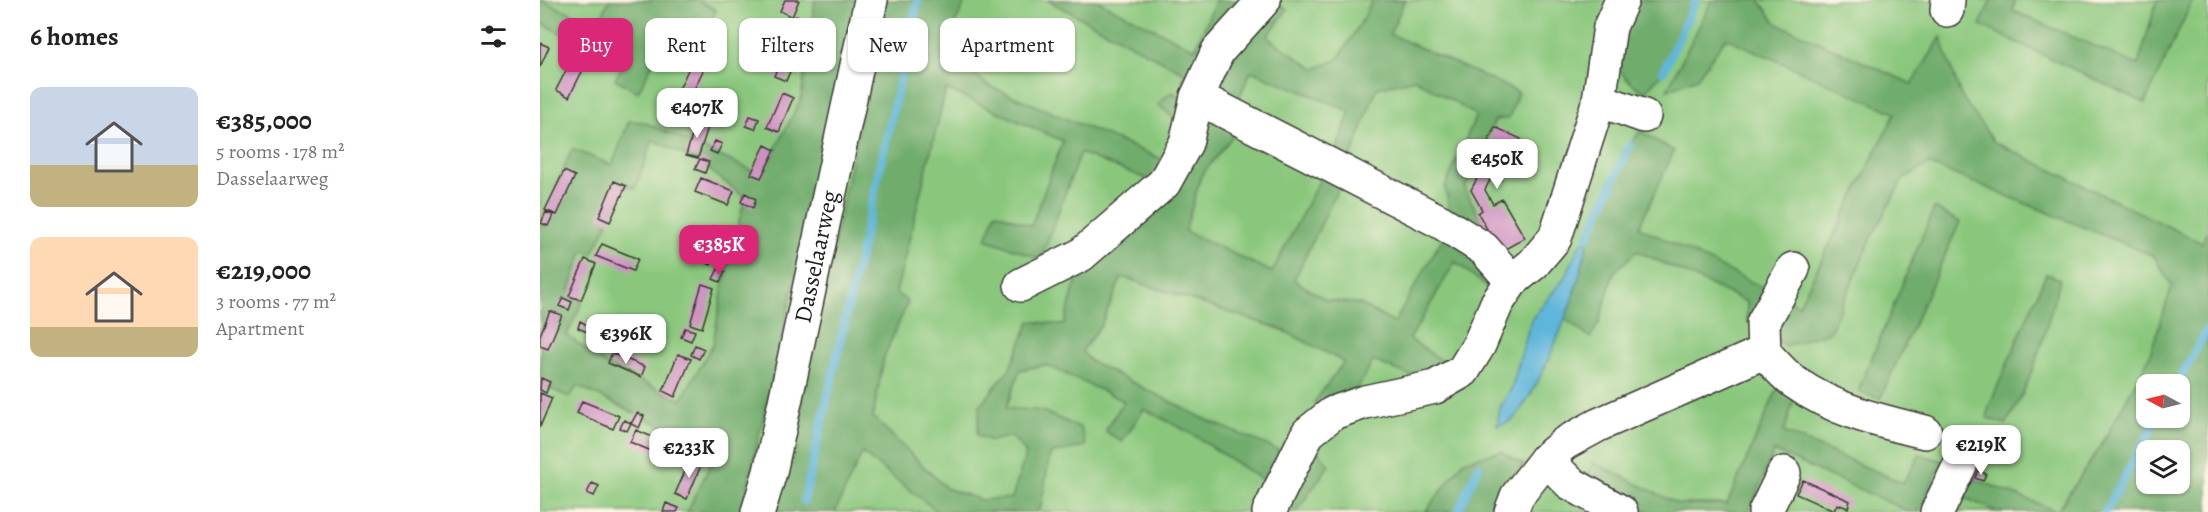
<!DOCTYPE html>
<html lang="en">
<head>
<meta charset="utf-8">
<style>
	:root { --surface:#fff; --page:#f2f2f2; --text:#222; --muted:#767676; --accent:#db2777 }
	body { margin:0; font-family:Alegreya,serif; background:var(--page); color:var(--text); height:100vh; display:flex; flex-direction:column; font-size:22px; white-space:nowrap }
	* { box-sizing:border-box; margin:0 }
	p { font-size:20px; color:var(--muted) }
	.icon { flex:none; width:33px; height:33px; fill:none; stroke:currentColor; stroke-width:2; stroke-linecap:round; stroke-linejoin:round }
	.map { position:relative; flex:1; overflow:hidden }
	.drawer { display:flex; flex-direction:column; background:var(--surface); width:540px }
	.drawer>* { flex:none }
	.banner { position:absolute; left:18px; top:18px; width:570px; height:54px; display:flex; gap:12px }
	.needle { width:39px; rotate:277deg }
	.buttons { position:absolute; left:1596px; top:374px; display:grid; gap:12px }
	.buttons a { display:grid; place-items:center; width:54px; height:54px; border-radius:12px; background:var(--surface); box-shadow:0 2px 4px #0004; font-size:30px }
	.price { position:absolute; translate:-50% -51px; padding:0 14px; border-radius:12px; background:#fff; color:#222; font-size:20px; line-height:39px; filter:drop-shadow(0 2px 3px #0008) }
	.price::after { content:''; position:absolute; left:50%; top:36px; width:18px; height:14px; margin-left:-9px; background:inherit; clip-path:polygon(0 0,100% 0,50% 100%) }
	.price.selected { background:var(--accent); color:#fff }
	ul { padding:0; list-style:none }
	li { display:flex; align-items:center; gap:18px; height:150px; padding:0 30px }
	li span { display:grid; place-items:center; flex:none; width:168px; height:120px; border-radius:12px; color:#555 }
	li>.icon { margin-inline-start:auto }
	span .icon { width:72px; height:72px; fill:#fffc; stroke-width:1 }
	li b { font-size:26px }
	h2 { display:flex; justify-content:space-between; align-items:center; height:72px; padding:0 30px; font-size:26px }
	.pill { padding:0 21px; border-radius:12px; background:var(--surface); box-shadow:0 2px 4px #0004; font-size:21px; line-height:54px }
	.pill.selected { background:var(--accent); color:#fff }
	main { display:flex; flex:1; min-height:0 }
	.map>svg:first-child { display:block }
	.green { fill:#8ac77d; stroke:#53724c; stroke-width:1.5 }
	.forest { fill:#6fac6c; stroke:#466444; stroke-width:1.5; fill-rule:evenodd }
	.water { fill:#5eb6db; stroke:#3d697c; stroke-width:1.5 }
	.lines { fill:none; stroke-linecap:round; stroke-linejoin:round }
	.stream { stroke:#5eb6db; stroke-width:8 }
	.building { fill:#ce8fc1 }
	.minor-casing { stroke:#3c3934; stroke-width:36 }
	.minor { stroke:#fff; stroke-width:33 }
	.labels { text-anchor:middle; stroke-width:4.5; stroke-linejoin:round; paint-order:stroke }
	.street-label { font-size:24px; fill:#1c1c1c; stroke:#fcf5e5 }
</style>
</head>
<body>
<main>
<section class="drawer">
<h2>6 homes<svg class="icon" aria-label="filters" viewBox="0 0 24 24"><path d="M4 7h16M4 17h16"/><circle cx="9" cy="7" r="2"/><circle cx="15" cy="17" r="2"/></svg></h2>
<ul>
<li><span style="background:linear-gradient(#c9d6e8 65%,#c2b280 0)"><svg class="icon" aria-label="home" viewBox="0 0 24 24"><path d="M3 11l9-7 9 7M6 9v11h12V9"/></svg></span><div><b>€385,000</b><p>5 rooms · 178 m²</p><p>Dasselaarweg</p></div></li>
<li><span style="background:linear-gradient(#ffd9b3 75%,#c2b280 0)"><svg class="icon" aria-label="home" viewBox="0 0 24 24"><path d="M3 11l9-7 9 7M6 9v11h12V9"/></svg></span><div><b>€219,000</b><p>3 rooms · 77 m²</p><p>Apartment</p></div></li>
</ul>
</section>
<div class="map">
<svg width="1668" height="512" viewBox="0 0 1668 512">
	<rect width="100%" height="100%" fill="#fcf5e5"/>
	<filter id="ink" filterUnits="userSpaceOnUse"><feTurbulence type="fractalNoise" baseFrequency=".0167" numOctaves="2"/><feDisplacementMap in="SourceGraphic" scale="12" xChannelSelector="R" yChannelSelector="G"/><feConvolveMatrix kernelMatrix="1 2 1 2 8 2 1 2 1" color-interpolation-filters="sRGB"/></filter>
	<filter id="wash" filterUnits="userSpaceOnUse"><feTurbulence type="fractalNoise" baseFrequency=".008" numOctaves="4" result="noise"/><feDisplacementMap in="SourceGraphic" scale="24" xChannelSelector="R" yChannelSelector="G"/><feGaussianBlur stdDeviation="1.35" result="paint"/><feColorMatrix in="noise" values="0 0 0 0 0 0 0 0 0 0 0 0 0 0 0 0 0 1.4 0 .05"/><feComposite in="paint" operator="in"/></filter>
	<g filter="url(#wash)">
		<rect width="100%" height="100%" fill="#f2ddbe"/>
		<path class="green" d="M0,0H1668V318L1606,384V417L1562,512H0Z"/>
		<path class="forest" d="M0,0L58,24L69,0H158L176,10L164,38L136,62L119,51L98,92L75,79L84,63L0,23Z
			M275,0H319L205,497L199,512H147L172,462L136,447L138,434L38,386L29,397L0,384V227L32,149L72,165L89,121L104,122L222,175L261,99ZM113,140L161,163L205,198L185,275L173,344L141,400L65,364L27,335L42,302L30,289L43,251L53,253L86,185L95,189Z
			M344,0H426L413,28L417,58L447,85L624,160L642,126L618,104L632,92L699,128L661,176L645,231L732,272L784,171L802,181L754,280L786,300L820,304L854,323L905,234L955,276L950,289L915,262L870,339L909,366L887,382L833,361L799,422L774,402L804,362L743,330L582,277L561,325L542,351L550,361L667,420L762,460L777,450L789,465L756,512H745L727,483L652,434L604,409L582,442L565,431L584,401L506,365L480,370L466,408L502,411L541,428L546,446L510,454L501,507L495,512H398L322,453L295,512H230L256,430ZM406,89L523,141L491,226L456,212L446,239L501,259L540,153L630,188L541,264L524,325L490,321L470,368L440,406L437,435L451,441L472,436L486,453L472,498L441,500L406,488L333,417L344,357L368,302L356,293Z
			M507,0H556L655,49L676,0H711L651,88L642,81L645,73Z
			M732,0L747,10L727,37L775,69L798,59L823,19L832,0H865L850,34L978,92L969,118L955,120L925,188L946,231L910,212L905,187L936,115L875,79L837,88L808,165L793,160L810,111L711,71L696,105L669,93Z
			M1098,0H1156L1123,72L1105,92C1057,66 1080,39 1098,0Z
			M1172,0H1219L1236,23L1372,84L1401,37L1421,96L1454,142L1662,243L1668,229V512H1458L1418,495L1427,476L1517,511L1561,446L1609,357L1632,286L1614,256L1389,164L1363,179L1332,237L1290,332L1246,346L1207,322V302L1097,251L1074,272L1059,323L1050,338L1024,318L1048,237L1090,145L1100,131L1134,151L1099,227L1259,305L1355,113L1186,38L1157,78L1127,90ZM1606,384H1640V417H1606ZM1606,450H1640V483H1606Z
			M1451,0H1475L1473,11L1598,65L1617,0H1653L1605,103L1440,25Z
			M1394,208L1420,222L1340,399L1318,391Z
			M1506,274L1520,279C1506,328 1494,381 1466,424L1447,418L1449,406Z
			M1239,385L1255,396L1244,432L1363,483L1380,454L1402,461L1379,512H1370L1234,451L1209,512H1109L1044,482L1053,462L1138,504H1187Z
			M961,451L984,465L968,486L955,512H885L924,461Z"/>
		<path class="water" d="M1048,237C1042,282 1004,385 973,419C969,423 962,424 957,426L960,408L972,387L991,320L1026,276L1039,246Z"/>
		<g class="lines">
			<path class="stream" d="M1123,72L1156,0
				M1048,237L1090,145
				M1637,384L1668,328
				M264,501L378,0
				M918,512L939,466
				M1565,512L1618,417"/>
		</g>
		<g id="blocks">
			<path class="building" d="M245,0H259L252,17L240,11Z
				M256,16L264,19L261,28L253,25Z
				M249,40L261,45L246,81L234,76Z
				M0,43L9,47L0,67Z
				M33,43L41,47L37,55L29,51Z
				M161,45L169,49L165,57L158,53Z
				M34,55L47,62L29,97L16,90Z
				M154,57L167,62L152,94L139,89Z
				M216,57L226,61L223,68L213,64Z
				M242,93L253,98L239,132L227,127Z
				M210,116L219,119L215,129L206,126Z
				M157,120L169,124L158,158L146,155Z
				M955,127L981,139L961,180L952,176L945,190L953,204L962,199L985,238L960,252L938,213L942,210L931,190L941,171L936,168Z
				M175,141L182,144L177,154L170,151Z
				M225,145L235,150L221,178L211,174Z
				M160,159L169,162L165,173L155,169Z
				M24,171L35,176L17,215L5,210Z
				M161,178L194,191L188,205L155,192Z
				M74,181L86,186L70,222L59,217Z
				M205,193L216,199L213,208L201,202Z
				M6,212L13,215L8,226L1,223Z
				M173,226L185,230L171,265L160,260Z
				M62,244L98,259L93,271L56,256Z
				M45,259L56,264L41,300L29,296Z
				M178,269L185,272L180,282L173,279Z
				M162,284L174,288L162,328L150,324Z
				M23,298L32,302L29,310L19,306Z
				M10,311L22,315L8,349L0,346V335Z
				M40,321L49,326L47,332L38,328Z
				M145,328L155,331L151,341L141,337Z
				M155,345L164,349L159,359L151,355Z
				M72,353L105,367L101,377L68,363Z
				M138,354L151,359L135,397L123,391Z
				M1,378L10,382L6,393L0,390Z
				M0,393L12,398L0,427Z
				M42,401L79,416L73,429L37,413Z
				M97,413L104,416L99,428L91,424Z
				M84,420L91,423L87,431L80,428Z
				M96,430L131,445L126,457L90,442Z
				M151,458L162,463L147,499L135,494Z
				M1439,470L1446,474L1443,481L1435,478Z
				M1263,480L1310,501L1308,508L1297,504L1294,511L1256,494Z
				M52,483L59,486L54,496L47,493Z
				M126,503L139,508L137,512H123Z"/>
		</g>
	</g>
	<g filter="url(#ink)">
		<use href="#blocks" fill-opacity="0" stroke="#3c3934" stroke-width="1.5"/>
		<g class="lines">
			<g class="minor-casing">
				<g id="minor">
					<path d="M1407,10L1408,0"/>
					<path d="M657,97L901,222L944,249L972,281"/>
					<path d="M1059,100L1104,116"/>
					<path d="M1253,269L1223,323L1224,352C1233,362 1243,374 1254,382C1293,410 1339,421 1385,432"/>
					<path d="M481,285L541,255L624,183L646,143L657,97L678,51L724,0"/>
					<path d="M1006,459L1030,483L1081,512"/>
					<path id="s1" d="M218,512L230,472L331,0"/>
					<path d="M729,512L768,433L793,413L825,402L895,387L923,371L939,345L957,303L972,281L993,264L1015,238L1059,100L1070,27L1082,0"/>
					<path d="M971,512L977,496L1006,459L1025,443L1058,425L1224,352"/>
					<path d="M1225,512L1244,473"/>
					<path d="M1397,512L1421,463"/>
				</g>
			</g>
			<use href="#minor" class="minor"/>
		</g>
	</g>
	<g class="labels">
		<g class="street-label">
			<text dy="8" stroke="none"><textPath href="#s1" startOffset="262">Dasselaarweg</textPath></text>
		</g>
	</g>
</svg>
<div class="buttons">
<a><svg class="needle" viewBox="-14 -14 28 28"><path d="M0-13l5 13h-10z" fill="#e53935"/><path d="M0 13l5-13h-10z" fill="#767676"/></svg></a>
<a><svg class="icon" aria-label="layers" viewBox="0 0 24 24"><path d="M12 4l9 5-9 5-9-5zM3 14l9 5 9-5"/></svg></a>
</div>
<b class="price" style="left:157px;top:139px">€407K</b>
<b class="price" style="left:957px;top:190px">€450K</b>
<b class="price selected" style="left:179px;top:276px">€385K</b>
<b class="price" style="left:86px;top:365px">€396K</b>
<b class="price" style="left:1441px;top:476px">€219K</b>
<b class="price" style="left:149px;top:479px">€233K</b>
<div class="banner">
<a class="pill selected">Buy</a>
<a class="pill">Rent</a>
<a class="pill">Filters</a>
<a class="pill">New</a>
<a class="pill">Apartment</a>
</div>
</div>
</main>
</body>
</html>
